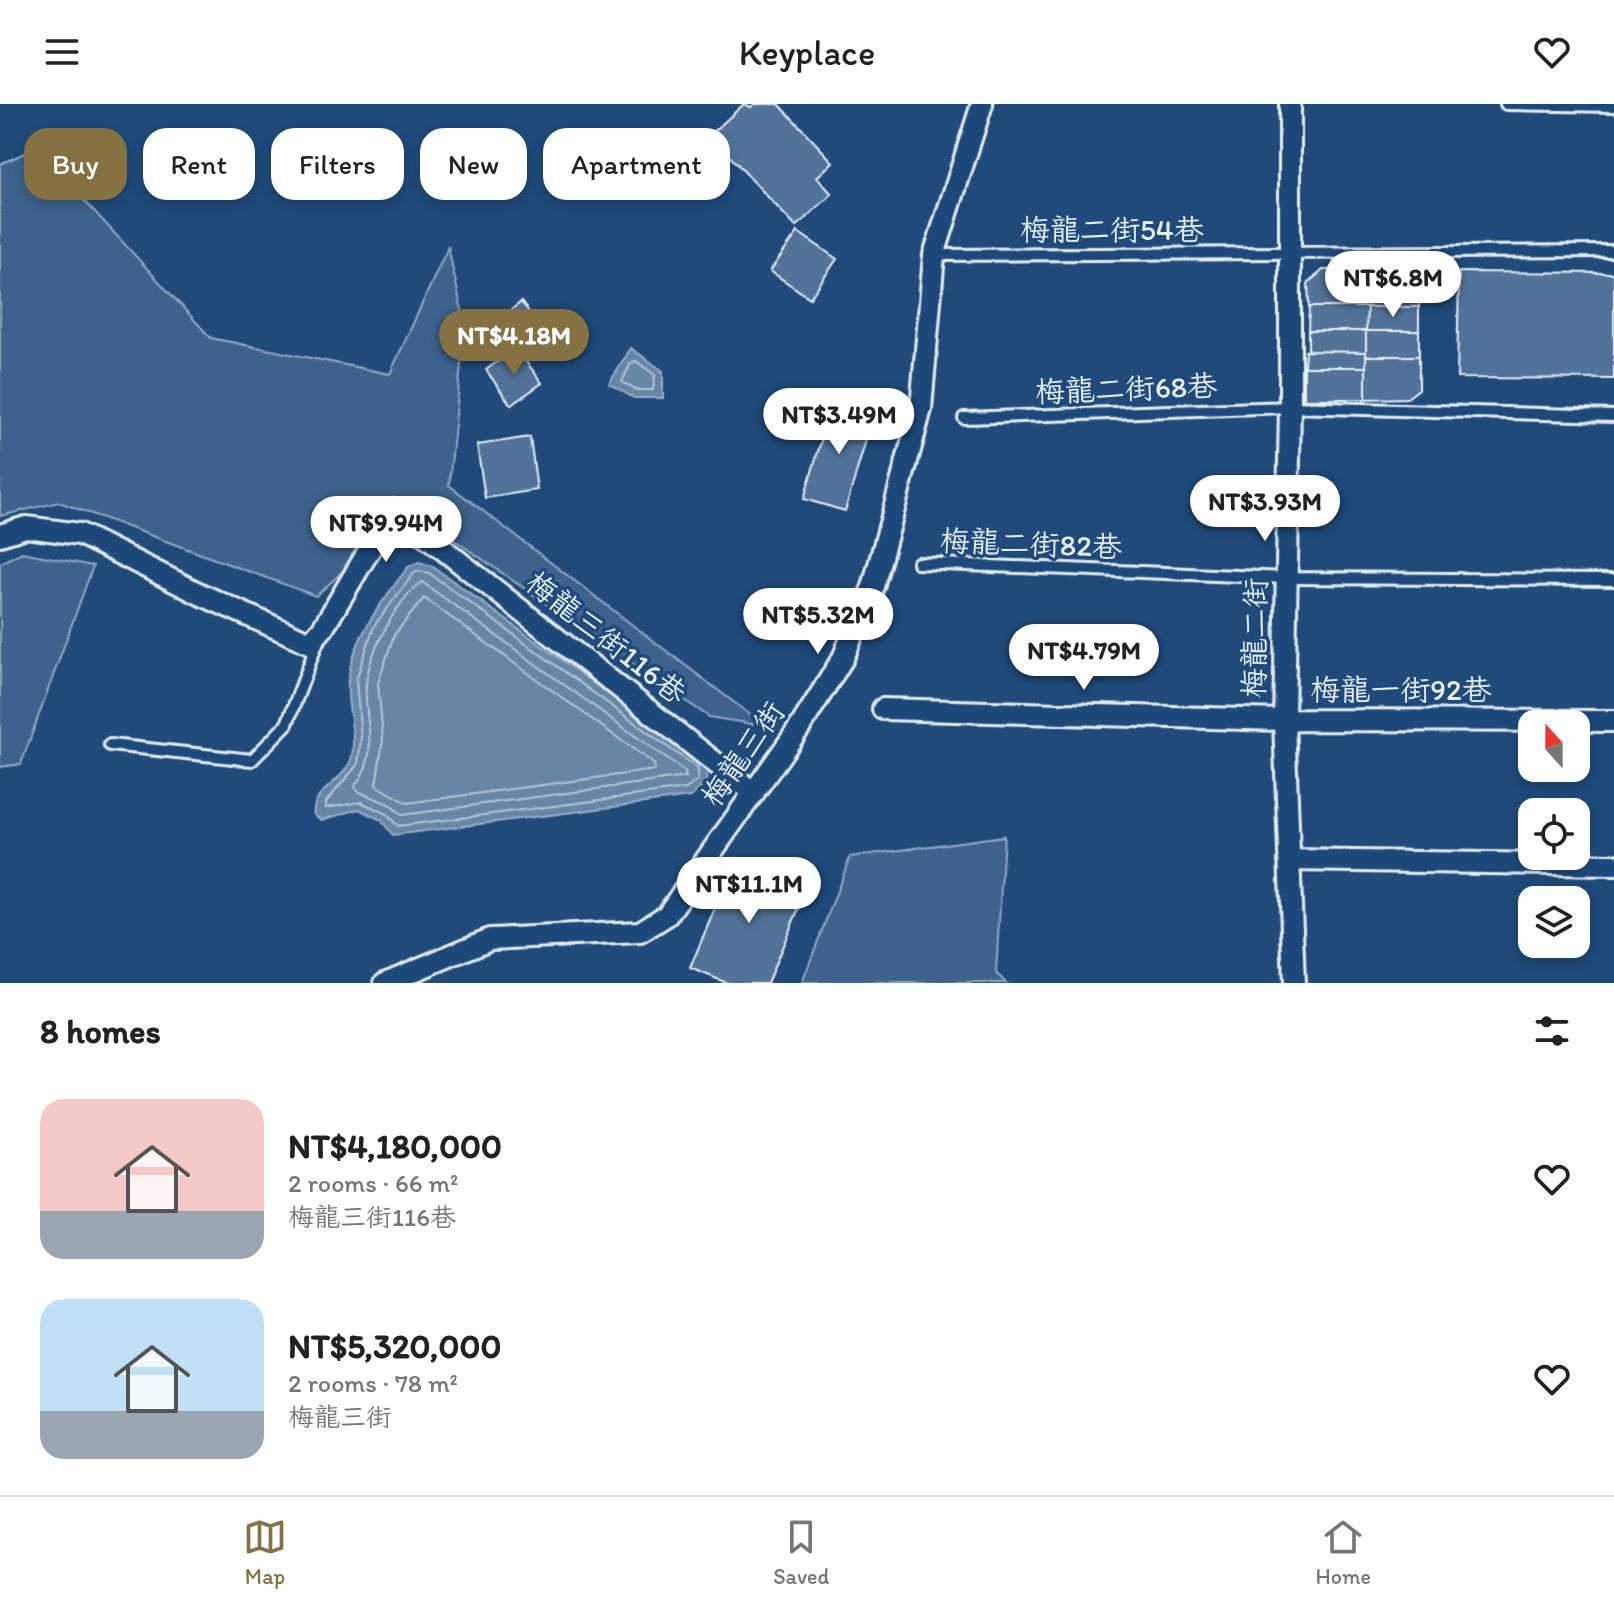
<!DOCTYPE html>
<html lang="en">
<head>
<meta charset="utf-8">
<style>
	:root { --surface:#fff; --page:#f6f6f6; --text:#222; --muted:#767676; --line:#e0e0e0; --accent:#857141 }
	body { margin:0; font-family:Itim,"LXGW WenKai TC",sans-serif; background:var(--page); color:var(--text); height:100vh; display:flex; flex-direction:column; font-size:30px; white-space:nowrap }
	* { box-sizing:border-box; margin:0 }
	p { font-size:26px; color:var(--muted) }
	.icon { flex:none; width:44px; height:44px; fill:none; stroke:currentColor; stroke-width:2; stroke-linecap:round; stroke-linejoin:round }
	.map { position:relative; height:879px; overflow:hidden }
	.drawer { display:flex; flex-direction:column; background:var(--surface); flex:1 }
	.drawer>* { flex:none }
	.top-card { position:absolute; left:24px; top:24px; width:800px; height:72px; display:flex; gap:16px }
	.needle { width:52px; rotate:339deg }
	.tools { position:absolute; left:1518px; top:606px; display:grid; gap:16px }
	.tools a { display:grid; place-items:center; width:72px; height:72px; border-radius:16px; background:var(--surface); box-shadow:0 4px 12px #0003; font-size:40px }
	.price { position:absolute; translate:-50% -68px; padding:0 18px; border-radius:28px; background:#fff; color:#222; font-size:26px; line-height:52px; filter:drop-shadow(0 2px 4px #0008) }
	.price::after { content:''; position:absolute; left:50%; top:48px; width:24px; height:18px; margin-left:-12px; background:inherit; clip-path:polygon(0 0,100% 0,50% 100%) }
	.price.selected { background:var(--accent); color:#fff }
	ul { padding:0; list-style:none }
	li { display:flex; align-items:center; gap:24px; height:200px; padding:0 40px }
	li span { display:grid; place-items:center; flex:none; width:224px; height:160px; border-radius:24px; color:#555 }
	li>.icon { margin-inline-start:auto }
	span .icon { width:96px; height:96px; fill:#fffc; stroke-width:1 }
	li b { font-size:34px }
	h2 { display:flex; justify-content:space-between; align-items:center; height:96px; padding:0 40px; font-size:34px }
	.chip { padding:0 28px; border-radius:24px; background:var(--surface); box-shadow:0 4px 12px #0003; font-size:28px; line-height:72px }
	.chip.selected { background:var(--accent); color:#fff }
	header { display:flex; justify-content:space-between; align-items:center; height:104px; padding:0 40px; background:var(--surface); font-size:36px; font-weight:600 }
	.tab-bar { display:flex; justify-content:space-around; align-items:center; height:112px; border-top:2px solid var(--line); background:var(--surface); font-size:22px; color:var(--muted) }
	.tab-bar a { display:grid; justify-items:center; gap:4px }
	.tab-bar .selected { color:var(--accent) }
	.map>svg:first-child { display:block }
	.green { fill:#3c628c; stroke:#92aac2; stroke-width:2 }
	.water { fill:#6685a7; stroke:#9ab0c7; stroke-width:2 }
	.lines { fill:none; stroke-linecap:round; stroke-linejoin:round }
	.shore { stroke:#b4c6d8; stroke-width:2 }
	.building { fill:#517399; stroke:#e8f1f8; stroke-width:2 }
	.service-casing { stroke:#e8f1f8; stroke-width:16 }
	.minor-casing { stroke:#e8f1f8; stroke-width:26 }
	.service { stroke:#1f4a7a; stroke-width:10 }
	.minor { stroke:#1f4a7a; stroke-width:20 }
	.labels { text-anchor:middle; stroke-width:7; stroke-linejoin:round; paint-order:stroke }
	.street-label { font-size:30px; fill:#e8f1f8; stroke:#1f4a7a }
</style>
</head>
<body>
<header><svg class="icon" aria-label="menu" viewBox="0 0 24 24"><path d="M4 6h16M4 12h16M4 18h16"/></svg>Keyplace<svg class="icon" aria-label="heart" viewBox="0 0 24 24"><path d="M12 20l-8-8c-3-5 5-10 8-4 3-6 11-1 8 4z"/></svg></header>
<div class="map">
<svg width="1614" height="879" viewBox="0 0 1614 879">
	<rect width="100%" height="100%" fill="#1f4a7a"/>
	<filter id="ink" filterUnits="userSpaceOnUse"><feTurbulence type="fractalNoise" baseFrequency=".0125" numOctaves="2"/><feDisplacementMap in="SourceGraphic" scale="16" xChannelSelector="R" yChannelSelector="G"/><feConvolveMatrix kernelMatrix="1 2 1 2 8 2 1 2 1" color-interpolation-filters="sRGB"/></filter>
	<g filter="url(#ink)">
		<path class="green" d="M36,44L211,234L390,270L448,143L465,220L449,381L765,622L709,613L410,405L316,492L59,398L0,412V60Z
			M22,448L93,462L21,660L0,663V459Z
			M1004,732L996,869L1006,879H802L850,753Z"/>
		<path class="water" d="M631,244L663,267V294H634L609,280Z
			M419,458L432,462L708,662L706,679L691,693L393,731L381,716L359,705L322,716L314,711C310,688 344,677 351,656C358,630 345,602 348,576C354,531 383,496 409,462Z"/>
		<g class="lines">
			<path class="shore" d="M636,257L655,271L653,286H636L622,278L631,259Z
				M420,467L429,469L698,665V676L686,685L398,722L385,709L361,698L326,704V698L358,660L361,634L356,576L374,522L414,469Z
				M422,478L685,668L686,673L402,711L389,700L357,687L355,682C382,647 363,618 366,580C369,549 397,495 422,478Z
				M424,494L654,660L655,666L407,699L376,681L383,636L378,579L394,531Z"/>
		</g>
		<path class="building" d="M744,0L751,3L755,0H779L833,58L817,73L832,90L796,123L710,31Z
			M798,128L837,155L810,194L770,167Z
			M1366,165L1367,203H1309L1308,179L1323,166Z
			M1459,168L1614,169V275L1457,274Z
			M1366,171H1410L1420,181L1419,203H1367Z
			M521,198L539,220L506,247L488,225Z
			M1309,203H1367L1366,227H1308Z
			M1367,203H1419V227H1366Z
			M1308,227H1366V248L1308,247Z
			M1366,227H1419V252H1366Z
			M516,244L542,279L511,301L486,266Z
			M1305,247L1366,248V263H1304Z
			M1366,252H1419V285L1407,294L1366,295Z
			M1304,263H1366V295H1304Z
			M833,296L874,309L845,407L804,395Z
			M530,333L537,386L485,394L477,341Z
			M736,754L808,783L767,879H727L690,864Z"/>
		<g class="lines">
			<g class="service-casing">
				<path id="service" d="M1506,0L1614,2
					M934,151L1614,147
					M964,314L1290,303L1614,312
					M918,459L1287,474L1614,476
					M110,641L252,656L287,620L318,537"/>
			</g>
			<g class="minor-casing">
				<path id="minor" d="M1290,0V303L1284,616L1294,879
					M0,431L26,423L80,430L200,490L310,539L323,524L393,406L754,689
					M883,605L1284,616L1614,617
					M1289,756L1614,761
					M385,879L490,835L640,828L667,811L800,623L843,554L873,483L921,305L934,151L982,0"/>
			</g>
			<use href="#service" class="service"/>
			<use href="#minor" class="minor"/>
		</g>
	</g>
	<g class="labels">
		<g class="street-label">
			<text x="1112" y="136">梅龍二街54巷</text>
			<text transform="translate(1126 285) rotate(-2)" y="10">梅龍二街68巷</text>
			<text transform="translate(1031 440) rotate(2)" y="10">梅龍二街82巷</text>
			<text transform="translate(606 534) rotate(38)" y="10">梅龍三街116巷</text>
			<text transform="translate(1255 534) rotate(-89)" y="10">梅龍二街</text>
			<text x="1401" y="596">梅龍一街92巷</text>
			<text transform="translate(743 650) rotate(-55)" y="10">梅龍三街</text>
		</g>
	</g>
</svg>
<div class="tools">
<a><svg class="needle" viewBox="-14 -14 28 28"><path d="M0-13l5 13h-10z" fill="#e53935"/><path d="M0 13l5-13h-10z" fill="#767676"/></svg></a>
<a><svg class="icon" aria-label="locate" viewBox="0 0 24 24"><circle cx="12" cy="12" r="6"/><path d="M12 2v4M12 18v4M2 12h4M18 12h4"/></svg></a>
<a><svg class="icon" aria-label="layers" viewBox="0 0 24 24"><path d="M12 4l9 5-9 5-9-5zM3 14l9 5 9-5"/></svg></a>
</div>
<b class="price" style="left:1393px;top:215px">NT$6.8M</b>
<b class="price selected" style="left:514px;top:273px">NT$4.18M</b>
<b class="price" style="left:839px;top:352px">NT$3.49M</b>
<b class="price" style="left:1265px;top:439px">NT$3.93M</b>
<b class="price" style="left:386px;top:460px">NT$9.94M</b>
<b class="price" style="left:818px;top:552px">NT$5.32M</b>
<b class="price" style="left:1084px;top:588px">NT$4.79M</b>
<b class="price" style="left:749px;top:821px">NT$11.1M</b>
<div class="top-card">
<a class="chip selected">Buy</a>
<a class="chip">Rent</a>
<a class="chip">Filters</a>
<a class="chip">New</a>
<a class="chip">Apartment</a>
</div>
</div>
<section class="drawer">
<h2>8 homes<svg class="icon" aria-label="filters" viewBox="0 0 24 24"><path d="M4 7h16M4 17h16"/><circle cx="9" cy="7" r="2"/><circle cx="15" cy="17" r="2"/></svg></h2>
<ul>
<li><span style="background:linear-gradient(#f6c9c9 70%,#9aa5b1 0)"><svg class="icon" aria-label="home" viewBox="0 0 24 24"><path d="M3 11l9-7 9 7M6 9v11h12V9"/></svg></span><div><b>NT$4,180,000</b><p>2 rooms · 66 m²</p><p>梅龍三街116巷</p></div><svg class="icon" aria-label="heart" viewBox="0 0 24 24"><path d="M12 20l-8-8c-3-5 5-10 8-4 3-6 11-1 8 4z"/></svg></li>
<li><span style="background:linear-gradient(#bfe0f5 70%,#9aa5b1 0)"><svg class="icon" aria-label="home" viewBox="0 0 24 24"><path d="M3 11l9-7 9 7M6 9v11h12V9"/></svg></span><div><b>NT$5,320,000</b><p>2 rooms · 78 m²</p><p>梅龍三街</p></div><svg class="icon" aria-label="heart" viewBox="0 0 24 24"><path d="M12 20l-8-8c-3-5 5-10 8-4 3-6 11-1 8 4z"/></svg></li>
</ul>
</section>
<nav class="tab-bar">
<a class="selected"><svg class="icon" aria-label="map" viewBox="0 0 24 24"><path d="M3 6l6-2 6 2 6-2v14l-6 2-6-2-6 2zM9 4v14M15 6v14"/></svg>Map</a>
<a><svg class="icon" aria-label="saved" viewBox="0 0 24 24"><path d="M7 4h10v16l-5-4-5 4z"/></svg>Saved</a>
<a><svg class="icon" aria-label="home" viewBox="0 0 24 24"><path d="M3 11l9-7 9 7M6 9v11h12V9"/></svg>Home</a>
</nav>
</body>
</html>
